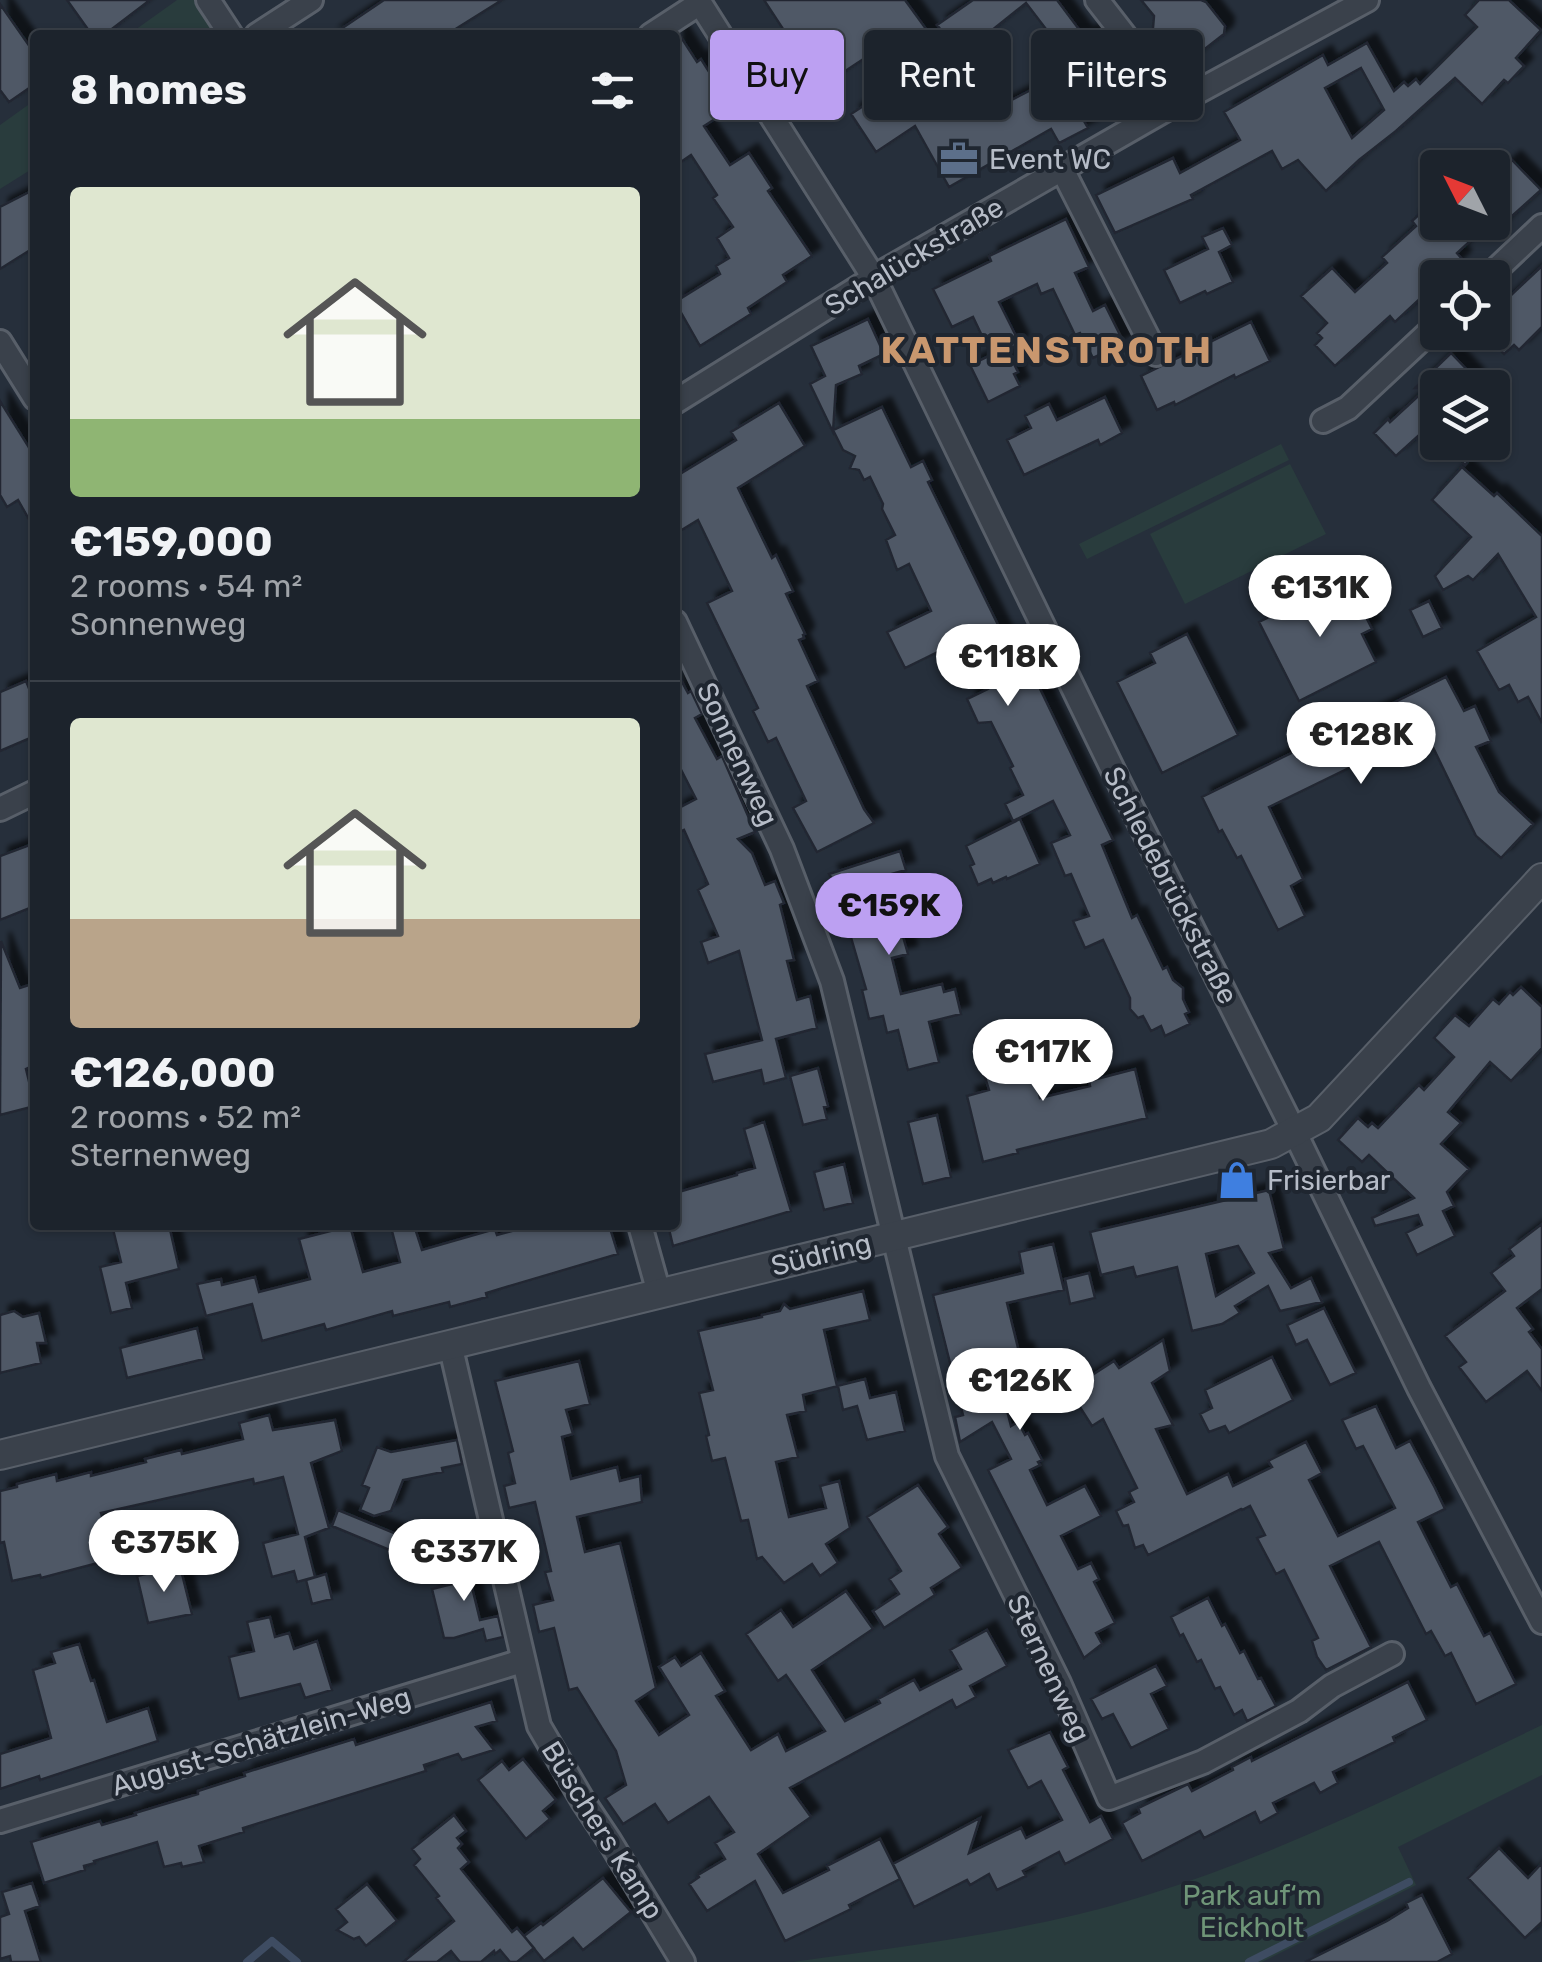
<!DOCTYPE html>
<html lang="en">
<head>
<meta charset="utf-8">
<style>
	:root { --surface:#1c232c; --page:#252b34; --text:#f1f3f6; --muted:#a0a4a9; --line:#3a4048; --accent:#bca0f2 }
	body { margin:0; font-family:Rubik,sans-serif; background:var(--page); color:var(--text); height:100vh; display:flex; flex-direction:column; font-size:38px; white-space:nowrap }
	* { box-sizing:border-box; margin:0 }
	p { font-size:32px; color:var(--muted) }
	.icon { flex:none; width:55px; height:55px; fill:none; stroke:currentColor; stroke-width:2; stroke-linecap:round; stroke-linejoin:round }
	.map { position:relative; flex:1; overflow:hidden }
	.details { position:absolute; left:30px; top:30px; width:650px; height:1200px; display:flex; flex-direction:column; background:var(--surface); border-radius:10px; box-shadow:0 2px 8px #0004,0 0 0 2px var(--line) }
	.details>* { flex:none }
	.top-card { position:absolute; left:710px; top:30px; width:680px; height:90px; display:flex; gap:20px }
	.needle { width:65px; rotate:312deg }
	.buttons { position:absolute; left:1420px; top:150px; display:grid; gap:20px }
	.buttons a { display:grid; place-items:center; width:90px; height:90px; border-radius:10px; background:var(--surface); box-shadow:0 2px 8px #0004,0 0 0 2px var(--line); font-size:50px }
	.price { position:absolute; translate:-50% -85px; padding:0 22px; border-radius:35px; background:#fff; color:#222; font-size:32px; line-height:65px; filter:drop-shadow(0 2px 5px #0008) }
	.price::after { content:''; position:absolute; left:50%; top:60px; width:30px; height:22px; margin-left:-15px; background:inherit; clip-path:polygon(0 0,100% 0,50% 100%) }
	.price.selected { background:var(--accent); color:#111 }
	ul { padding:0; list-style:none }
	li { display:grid; align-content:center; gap:20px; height:530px; padding:0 40px }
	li+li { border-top:2px solid var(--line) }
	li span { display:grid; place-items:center; height:310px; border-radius:10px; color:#555 }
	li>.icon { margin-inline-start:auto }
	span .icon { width:180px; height:180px; fill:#fffc; stroke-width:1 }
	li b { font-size:42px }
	h2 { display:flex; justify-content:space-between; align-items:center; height:120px; padding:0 40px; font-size:42px }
	.tag { padding:0 35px; border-radius:10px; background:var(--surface); box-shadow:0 2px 8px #0004,0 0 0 2px var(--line); font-size:35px; line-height:90px }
	.tag.selected { background:var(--accent); color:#111 }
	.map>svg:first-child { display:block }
	.green { fill:#293c3d }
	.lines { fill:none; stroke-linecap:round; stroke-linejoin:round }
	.stream { stroke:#3e4c62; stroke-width:8 }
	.building { fill:#505966; stroke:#212832; stroke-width:2.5; fill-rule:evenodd; filter:url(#shadow) }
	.minor-casing { stroke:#585f69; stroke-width:28 }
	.tertiary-casing { stroke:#585f69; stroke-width:32 }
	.minor { stroke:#3a414b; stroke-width:22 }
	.tertiary { stroke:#3a414b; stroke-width:28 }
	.labels { text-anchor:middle; stroke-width:8; stroke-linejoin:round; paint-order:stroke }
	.poi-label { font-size:28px; fill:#b6bcc7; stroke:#1f2630; text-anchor:start }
	.street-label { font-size:28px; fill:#b6bcc7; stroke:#1f2630 }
	.park-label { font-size:28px; fill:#6f9578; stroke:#1f2630 }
	.district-label { font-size:38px; font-weight:bold; letter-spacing:2.5px; fill:#c9976e; stroke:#1f2630 }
</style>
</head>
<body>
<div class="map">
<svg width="1542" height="1962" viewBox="0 0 1542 1962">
	<defs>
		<filter id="shadow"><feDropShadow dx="9" dy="-9" stdDeviation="2.5" flood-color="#0009"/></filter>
	</defs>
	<rect width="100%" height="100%" fill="#262f3b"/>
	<path class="green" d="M177,0H198L222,35H128Z
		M35,100V167L0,189V125Z
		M1281,444L1289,460L1087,559L1079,544Z
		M1290,464L1326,534L1185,604L1150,534Z
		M1542,1725V1775L1398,1847L1416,1885L1262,1962H793C911,1945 1030,1932 1144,1896C1283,1853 1412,1787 1542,1725Z"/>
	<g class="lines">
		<path class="stream" d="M247,1962L272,1941L297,1962
			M1249,1962L1409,1882"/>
	</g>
	<path class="building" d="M67,0H150L104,35H92Z
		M384,0H502L446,35H332Z
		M764,0H905L937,44L919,56L902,30L866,53L868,56L821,87Z
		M973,0H1057L1084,36L1090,33L1131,84L1119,91L1124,99L1084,121L1088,128L1059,143L1051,129L949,187L915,126L876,152L851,114L920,69L952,118L984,100L990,111L1058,76L1046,53L1059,46L1026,3L961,55L937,25Z
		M1141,0H1201L1206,2L1225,26L1224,34L1192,59L1175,57L1153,28L1154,16Z
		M1479,0H1509L1541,30L1516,58L1524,66L1508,83L1504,80L1482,104L1455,78L1396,131L1359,160L1326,191L1298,160L1282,169L1272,151L1191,195L1193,199L1115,233L1096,195L1173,158L1180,173L1240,140L1224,112L1323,55L1328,65L1367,43L1394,91L1404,82L1408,86L1416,79L1420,84L1477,27L1465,15ZM1361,68L1384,110L1352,138L1325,88Z
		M0,4L35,54V84L9,102L0,90Z
		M679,34L697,62L701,59L732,108L704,126L730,165L749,153L772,188L768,191L812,256L783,275L787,282L748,308L751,314L700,346L675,302L720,274L716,266L729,258L717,238L733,227L713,198L717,195L691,155L675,166V37Z
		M1512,160L1541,190L1492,234V178Z
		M35,189V247L0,269V207Z
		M1426,208L1438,222H1491L1457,253L1462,259L1442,278H1438V282L1395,322L1390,316L1335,366L1315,345L1322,338L1317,333L1327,323L1301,296L1332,268L1355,292L1387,263L1382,257L1416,226L1412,221Z
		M1066,219L1089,267L1075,273L1093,311L1105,305L1124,343L1093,358L1080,333L1075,335L1053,289L1041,294L1037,284L999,302L1020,344L1007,350L1018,372L1014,374L1020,386L988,402L970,365L991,355L973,317L952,327L933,289L991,261L989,256Z
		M1223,228L1232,245L1219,252L1233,282L1207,294L1205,291L1180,303L1164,270L1208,249L1202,237Z
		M1542,266V327L1519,350L1514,345L1504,354L1492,342V313Z
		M868,319L884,354L859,366L862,374L836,385L833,432L810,384L825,376L811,346Z
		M1251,322L1270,361L1235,378L1234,375L1175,405L1174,402L1157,410L1141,376Z
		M1451,353L1475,378L1466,388H1438V418L1396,456L1374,433L1388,419L1390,422L1427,388H1415Z
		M1105,397L1122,433L1100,445L1098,440L1024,475L1007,440L1031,428L1025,416L1049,404L1057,420Z
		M0,401L35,457V530L18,500L7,507L0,495Z
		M779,403L805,446L738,488L772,558L776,555L793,591L786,594L805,634L803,635L804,638L799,640L818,681L807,686L864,809L874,823L817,852L793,808L806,801L776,738L768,742L753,711L758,708L707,603L732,591L698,520L675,534V477L736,440L731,432Z
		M882,407L911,467L923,461L932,480L928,482L1007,643L1016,639L1113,840L1102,845L1132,918L1137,915L1163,969L1167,967L1173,980L1183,988V999L1189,1012L1185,1014L1190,1024L1165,1036L1161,1026L1151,1031L1143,1016L1138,1018L1130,1009V998L1103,940L1085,948L1073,921L1089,916L1071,874L1065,876L1051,843L1070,835L1053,801L1013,821L1005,804L1023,795L1010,768L1013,766L991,722L978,723L967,699L988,689L968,648L942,661L938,652L905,668L887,632L931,611L909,564L897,570L886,540L895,535L882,509L883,504L870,477L864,480L859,470L850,468L855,456L843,450L833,430Z
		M1444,442H1485L1465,465Z
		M1462,467L1494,496L1497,493L1542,536V723L1528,697L1518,702L1509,685L1499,690L1477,651L1536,617L1498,554L1473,580L1468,576L1443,590L1435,576L1471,537L1432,500Z
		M1347,579L1372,629L1362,634L1376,662L1299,701L1259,622Z
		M1429,601L1442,628L1423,637L1410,610Z
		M1187,634L1238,735L1162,773L1117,682L1155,663L1150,653Z
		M675,669L688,693L691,691L702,714L695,718L717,759L722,756L755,832L738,839L752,853L765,885L775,881L784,903L780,905L794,960L787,961L797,1000L810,996L817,1028L776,1039L786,1078L764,1084L761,1070L713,1082L705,1054L762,1040L739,951L708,963L701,942L718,936L698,890L708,884L684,830L675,834V810L696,799L675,758Z
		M1446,677L1464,711L1475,706L1491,741L1476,747L1499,792L1533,824L1501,858L1476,836L1425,731L1269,807L1303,879L1291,886L1305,916L1278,930L1241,856L1237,858L1222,830L1219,832L1202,797Z
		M26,681L35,703V736L0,751V692Z
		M1020,819L1040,864L1007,879L1006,877L993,883L991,879L978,885L970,866L974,864L966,846Z
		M35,843V906L0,920V856Z
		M900,851L906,870L891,874L898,896L892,898L908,954L892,958L901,994L942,984L944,992L955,989L961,1014L929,1022L939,1062L908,1070L898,1030L887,1033L883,1016L869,1019L862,990L866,989L843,910L840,911L831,885L835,884L829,874Z
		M1,941L20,988L35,983V1065L26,1069L35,1106L0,1115Z
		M1521,987L1542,1007V1048L1511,1081L1490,1062L1448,1112L1461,1123L1441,1144L1469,1169L1447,1192L1454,1206L1443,1211L1455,1236L1417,1255L1406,1233L1422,1225L1418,1215L1375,1226L1372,1218L1414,1198L1369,1155L1362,1162L1338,1140L1358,1118L1368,1127L1372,1123L1378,1128L1419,1085L1424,1090L1454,1057L1434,1038L1455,1015L1469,1026L1493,999L1499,1004L1510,992L1513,995Z
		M994,1036L998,1048L1015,1044L1018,1057L1030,1054L1040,1098L1090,1086L1089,1081L1135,1069L1147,1118L1017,1150L1018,1153L983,1162L967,1096L989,1090L974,1042Z
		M818,1068L828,1106L824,1107L827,1119L803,1125L790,1076Z
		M937,1115L951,1177L923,1184L908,1122Z
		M764,1122L791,1211L673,1246L668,1225H675V1193L737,1175V1173L755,1168L744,1129Z
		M844,1164L853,1203L824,1210L814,1172Z
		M1269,1190L1284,1249L1269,1253L1291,1288L1311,1278L1322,1302L1280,1311L1268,1286L1235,1306L1240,1313L1222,1324L1192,1331L1177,1267L1136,1277L1133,1267L1101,1275L1090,1232ZM1238,1246L1254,1273L1216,1296L1206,1254Z
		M1542,1224V1289L1517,1308L1533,1329L1529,1332L1542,1349V1391L1527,1371L1486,1402L1459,1367L1466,1362L1445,1336L1505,1291L1491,1273L1514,1256L1509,1249Z
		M112,1225H169L179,1269L126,1283L132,1308L111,1313L100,1267L121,1262Z
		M412,1225H414L422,1250L495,1229L497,1235L534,1225H609L618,1254L486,1293L487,1297L450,1307L449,1302L393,1316L392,1311L326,1330L324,1324L262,1341L252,1304L206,1316L197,1284L221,1279L222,1285L255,1277L259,1292L310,1279L299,1239L350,1226L363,1272L400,1262L392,1231Z
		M1053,1244L1064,1290L1007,1303L1019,1352L1024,1351L1030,1372L999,1379L1011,1426L1018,1422L1025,1435L1028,1433L1042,1460L1038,1462L1040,1465L1030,1470L1047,1505L1085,1486L1101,1516L1061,1536L1078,1569L1091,1563L1099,1579L1094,1582L1115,1623L1096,1633L1102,1644L1084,1658L988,1470L1011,1459L992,1422L960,1442L955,1417L963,1415L933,1295L1023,1273L1019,1252Z
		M1089,1273L1095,1298L1070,1304L1065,1279Z
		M863,1291L870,1320L824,1330L837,1386L865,1379L870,1398L896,1392L905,1431L867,1440L857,1406L843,1410L838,1386L803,1395L806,1411L787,1415L798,1457L776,1462L789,1517L826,1508L820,1486L839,1481L850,1528L826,1544L838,1563L820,1576L812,1564L784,1583L762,1557L757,1559L748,1520L741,1521L725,1458L712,1461L706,1436L709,1435L699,1393L713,1390L698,1331L762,1317V1315L780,1311L784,1304L790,1309Z
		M1324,1308L1356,1373L1330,1385L1307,1340L1296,1345L1287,1325Z
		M14,1311L23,1317L39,1313L46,1343H37L41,1363L0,1373V1315Z
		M197,1328L204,1359L127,1378L120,1348Z
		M1163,1340L1170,1371L1152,1383L1173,1425L1156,1429L1187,1494L1228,1474L1233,1486L1272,1467L1268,1461L1306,1442L1322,1473L1309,1480L1338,1536L1395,1508L1363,1446L1356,1449L1342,1420L1376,1406L1396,1448L1410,1441L1435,1488L1445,1509L1418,1522L1451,1587L1457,1584L1484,1636L1490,1633L1516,1684L1476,1704L1451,1653L1445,1656L1431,1631L1426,1634L1379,1542L1330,1566L1371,1647L1326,1670L1317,1657L1312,1641L1318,1638L1284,1570L1276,1574L1257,1538L1265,1535L1250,1506L1242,1510L1241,1509L1148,1555L1143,1545L1135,1548L1128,1525L1123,1526L1116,1511L1134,1502L1129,1492L1137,1488L1103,1419L1092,1426L1069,1390L1114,1361L1119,1368Z
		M1272,1357L1293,1400L1229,1433L1225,1426L1209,1432L1200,1414L1212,1408L1205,1390Z
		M579,1361L590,1404L566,1410L573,1434L562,1437L571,1479L617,1467L620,1481L640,1476L642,1502L577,1517L585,1552L620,1543L656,1688L636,1701L659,1735L689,1715L659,1667L675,1657L681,1666L701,1653L725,1691L716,1696L751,1750L778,1734L786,1751L825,1731L786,1675L778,1681L746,1634L781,1610L793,1627L846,1591L873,1629L812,1670L845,1721L880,1703L878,1699L914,1680L920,1690L961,1669L950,1650L987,1630L1007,1666L970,1686L976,1697L956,1708L952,1700L790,1788L811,1817L758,1854L783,1893L829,1870L827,1866L880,1839L900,1879L849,1905L851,1909L785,1941L755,1881L707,1911L689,1884L699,1877L698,1875L725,1859L715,1843L734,1832L709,1797L668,1823L655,1804L623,1824L605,1798L626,1785L616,1751L577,1688L569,1690L554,1628L539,1632L533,1605L553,1600L545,1572L551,1571L535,1502L509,1508L504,1486L515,1483L508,1453L513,1451L495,1381Z
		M269,1415L273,1430L335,1420L342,1451L311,1463L329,1528L305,1537L315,1577L297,1582L294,1571L272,1577L263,1543L298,1534L283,1477L254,1484L253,1479L101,1513L113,1559L41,1578L40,1575L12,1581L4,1542L0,1543V1491L17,1487V1484L56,1474L57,1481L91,1472V1476L146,1462L145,1459L181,1450L182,1454L243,1439L239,1423Z
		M457,1440L462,1464L442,1468L443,1472L403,1480L391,1511L374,1516L360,1510L369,1488L362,1485L377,1447L391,1452Z
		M918,1485L948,1527L939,1534L962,1568L931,1588L935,1595L884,1628L873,1611L899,1594L889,1579L901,1571L867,1517Z
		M338,1510L399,1535L392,1551L332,1526Z
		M184,1535L189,1558L165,1564L160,1542Z
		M483,1558L488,1579L471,1583L480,1620L498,1616L503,1637L486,1641L483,1629L454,1638H444L432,1589L456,1583L452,1566Z
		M180,1566L192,1614L148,1623L137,1576Z
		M326,1574L332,1599L312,1604L306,1580Z
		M1208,1598L1222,1626L1225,1624L1240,1653L1244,1651L1258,1679L1261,1678L1276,1706L1247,1721L1242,1710L1234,1715L1220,1687L1215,1689L1201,1660L1197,1662L1183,1634L1180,1636L1171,1617Z
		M270,1617L275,1637L289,1633L294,1649L317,1641L332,1690L305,1698L300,1684L239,1699L229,1657L254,1651L247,1622Z
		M79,1644L91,1681L94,1680L107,1722L148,1708L158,1741L40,1780L39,1776L0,1789V1754L51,1738L33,1670L55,1663L51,1652Z
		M1156,1666L1167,1686L1151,1694L1169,1729L1131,1748L1113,1714L1102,1719L1091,1699Z
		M1408,1682L1427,1720L1393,1737L1395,1742L1333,1772L1338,1783L1320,1793L1314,1783L1273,1803L1278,1813L1260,1823L1255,1812L1204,1838L1200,1831L1142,1861L1122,1823L1140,1813L1138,1808L1188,1784L1192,1791L1233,1770L1232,1767L1251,1757L1252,1761Z
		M491,1702L497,1721L476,1727L494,1750L462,1760L458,1754L424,1765L426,1771L243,1828L244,1832L199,1846L204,1862L182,1867L181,1863L164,1867L157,1842L94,1861L95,1863L84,1866L85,1870L44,1883L31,1842L100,1821L102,1825L136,1815L135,1813L198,1794V1791L245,1776L244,1773L354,1739L356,1745Z
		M1050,1732L1068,1767L1063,1770L1090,1822L1101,1816L1113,1839L1065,1864L1059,1852L1023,1871L1026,1876L997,1890L989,1874L970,1885L967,1880L914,1907L893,1864L980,1818L969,1853L1021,1828L1026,1838L1062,1820L1041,1781L1028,1788L1008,1750Z
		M523,1759L556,1800L543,1811L550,1819L526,1839L478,1780L502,1761L509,1770Z
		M454,1815L466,1831L457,1838L462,1844L458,1848L469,1862L461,1869L512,1932L517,1928L534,1948L517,1962H510L500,1950L495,1954L494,1951L481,1962H460L451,1951L437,1962H403L454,1921L436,1898L439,1896L414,1865L420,1859L412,1849Z
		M1499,1848L1528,1878L1542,1863V1922L1525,1938L1468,1878Z
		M603,1878L631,1912L583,1950L573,1938L544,1961L524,1936L541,1923L543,1925Z
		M32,1883L40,1906L25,1911L41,1962H11L10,1956L0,1959V1917L9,1914L2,1892Z
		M367,1884L397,1921L366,1946L359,1937L354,1939L337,1930L347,1922L336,1909Z
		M1422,1895L1452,1954L1437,1962H1305L1387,1921L1408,1908L1406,1903Z"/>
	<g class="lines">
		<g class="minor-casing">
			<path id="minor" d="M208,0L231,35
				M698,0L874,278L1117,778L1295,1133L1419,1388L1542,1622
				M1097,0L1177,103
				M257,35L311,0
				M651,35L700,3
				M1062,169L1156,354
				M1487,278L1542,226
				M0,342L35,398
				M675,402L888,269L1177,103L1367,0
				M1323,421L1348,408L1438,324
				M675,622L782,849L832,981L947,1456L1059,1683L1109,1798L1203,1762L1299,1711L1332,1686L1392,1654
				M0,809L35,792
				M640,1225L659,1293
				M450,1344L539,1726L583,1801L609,1840L683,1962
				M0,1821L522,1661"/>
		</g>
		<g class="tertiary-casing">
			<path id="tertiary" d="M0,1455L1271,1144L1319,1118L1542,878"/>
		</g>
		<use href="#minor" class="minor"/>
		<use href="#tertiary" class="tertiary"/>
	</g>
	<defs>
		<g id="office-bare" transform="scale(3)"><path d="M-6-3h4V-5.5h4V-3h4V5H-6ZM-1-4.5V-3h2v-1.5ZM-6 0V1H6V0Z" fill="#5c6f8a" stroke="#1f2630" stroke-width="2.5" paint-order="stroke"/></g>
		<g id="shop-bare" transform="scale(3)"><path d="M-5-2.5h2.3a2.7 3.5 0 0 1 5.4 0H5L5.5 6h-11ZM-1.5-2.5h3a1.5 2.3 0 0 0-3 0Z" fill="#3f7fe0" stroke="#1f2630" stroke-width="2.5" paint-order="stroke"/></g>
	</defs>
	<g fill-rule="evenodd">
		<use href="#office-bare" x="959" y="159"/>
		<use href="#shop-bare" x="1237" y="1180"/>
	</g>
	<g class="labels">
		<g class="poi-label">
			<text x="989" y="169">Event WC</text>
			<text x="1267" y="1190">Frisierbar</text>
		</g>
		<g class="street-label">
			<text transform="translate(914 256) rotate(-31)" y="10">Schalückstraße</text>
			<text transform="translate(738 754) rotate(65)" y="10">Sonnenweg</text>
			<text transform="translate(1171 885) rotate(63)" y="10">Schledebrückstraße</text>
			<text transform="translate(821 1254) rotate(-14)" y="10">Südring</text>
			<text transform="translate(1049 1668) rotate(65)" y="10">Sternenweg</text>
			<text transform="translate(261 1741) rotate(-17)" y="10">August-Schätzlein-Weg</text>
			<text transform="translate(603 1830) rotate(58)" y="10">Büschers Kamp</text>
		</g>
		<g class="park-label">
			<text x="1252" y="1905">Park auf‘m<tspan x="1252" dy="32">Eickholt</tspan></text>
		</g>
		<g class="district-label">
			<text x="1047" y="363">KATTENSTROTH</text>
		</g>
	</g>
</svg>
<div class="buttons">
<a><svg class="needle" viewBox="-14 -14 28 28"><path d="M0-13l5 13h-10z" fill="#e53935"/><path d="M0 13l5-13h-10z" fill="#a0a4a9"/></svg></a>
<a><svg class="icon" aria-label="locate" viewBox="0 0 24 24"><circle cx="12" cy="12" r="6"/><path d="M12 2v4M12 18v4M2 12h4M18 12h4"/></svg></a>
<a><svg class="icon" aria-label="layers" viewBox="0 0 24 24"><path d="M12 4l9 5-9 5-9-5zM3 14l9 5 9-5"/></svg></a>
</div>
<b class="price" style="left:1320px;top:640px">€131K</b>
<b class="price" style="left:1008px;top:709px">€118K</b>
<b class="price" style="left:1361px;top:787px">€128K</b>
<b class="price selected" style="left:889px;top:958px">€159K</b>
<b class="price" style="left:1043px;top:1104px">€117K</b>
<b class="price" style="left:1020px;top:1433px">€126K</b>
<b class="price" style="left:164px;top:1595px">€375K</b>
<b class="price" style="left:464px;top:1604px">€337K</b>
<div class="top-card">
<a class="tag selected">Buy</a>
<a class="tag">Rent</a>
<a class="tag">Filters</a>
</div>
<section class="details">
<h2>8 homes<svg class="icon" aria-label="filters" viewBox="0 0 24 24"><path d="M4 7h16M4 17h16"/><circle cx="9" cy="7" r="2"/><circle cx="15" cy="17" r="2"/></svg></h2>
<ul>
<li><span style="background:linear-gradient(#dfe7d0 75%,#8fb573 0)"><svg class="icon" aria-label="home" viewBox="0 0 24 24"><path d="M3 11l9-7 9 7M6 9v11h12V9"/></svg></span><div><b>€159,000</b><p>2 rooms · 54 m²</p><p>Sonnenweg</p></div></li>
<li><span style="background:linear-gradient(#dfe7d0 65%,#b9a48a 0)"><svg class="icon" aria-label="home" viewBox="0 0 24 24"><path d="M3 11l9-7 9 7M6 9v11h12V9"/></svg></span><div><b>€126,000</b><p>2 rooms · 52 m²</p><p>Sternenweg</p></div></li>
</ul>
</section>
</div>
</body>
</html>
